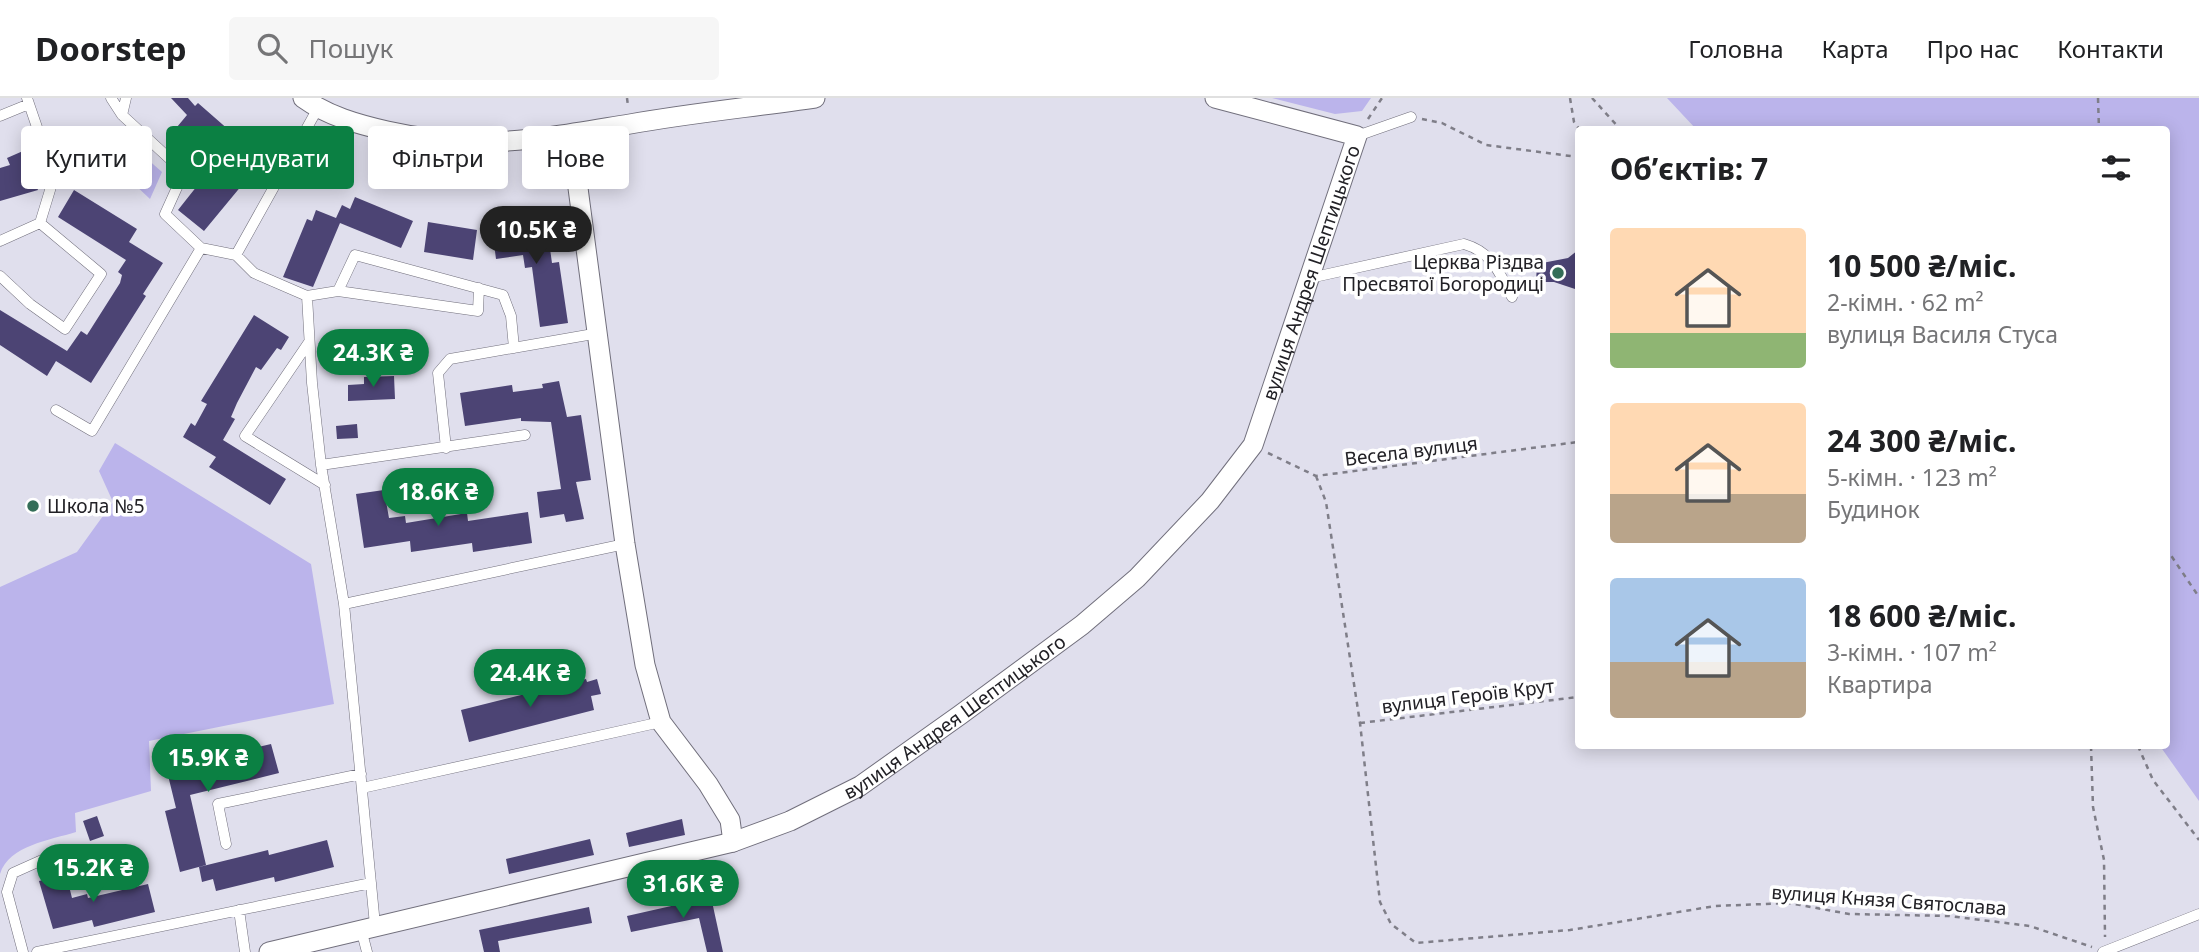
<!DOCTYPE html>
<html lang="uk">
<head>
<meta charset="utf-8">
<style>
	:root { --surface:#fff; --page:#f6f6f6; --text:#202124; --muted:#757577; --line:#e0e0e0; --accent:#0b8043 }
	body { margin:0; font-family:"Noto Sans",sans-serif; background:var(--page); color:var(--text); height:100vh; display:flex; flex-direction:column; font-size:26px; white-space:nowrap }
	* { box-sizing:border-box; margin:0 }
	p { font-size:23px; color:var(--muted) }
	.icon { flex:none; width:38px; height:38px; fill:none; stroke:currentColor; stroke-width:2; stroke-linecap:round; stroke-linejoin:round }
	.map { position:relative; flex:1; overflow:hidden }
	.sheet { position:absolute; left:1575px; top:28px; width:595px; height:623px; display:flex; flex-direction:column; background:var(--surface); border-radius:7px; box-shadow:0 4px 18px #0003 }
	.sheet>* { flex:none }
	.banner { position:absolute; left:21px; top:28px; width:665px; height:63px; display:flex; gap:14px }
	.price { position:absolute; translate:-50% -60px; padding:0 16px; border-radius:24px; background:var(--accent); color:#fff; font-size:23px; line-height:46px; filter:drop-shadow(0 2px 4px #0008) }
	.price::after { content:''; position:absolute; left:50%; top:42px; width:21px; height:16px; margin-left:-10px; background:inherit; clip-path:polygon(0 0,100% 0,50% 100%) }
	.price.active { background:#222; color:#fff }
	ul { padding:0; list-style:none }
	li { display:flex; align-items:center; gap:21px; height:175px; padding:0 35px }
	li span { display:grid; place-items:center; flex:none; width:196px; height:140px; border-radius:7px; color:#555 }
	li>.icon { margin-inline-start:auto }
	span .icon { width:84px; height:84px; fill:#fffc; stroke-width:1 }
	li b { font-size:30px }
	h2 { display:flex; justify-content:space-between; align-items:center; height:84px; padding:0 35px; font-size:30px }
	.tag { padding:0 24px; border-radius:7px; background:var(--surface); box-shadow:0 4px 18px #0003; font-size:24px; line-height:63px }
	.tag.active { background:var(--accent); color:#fff }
	header { display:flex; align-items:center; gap:42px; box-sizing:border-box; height:98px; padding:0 35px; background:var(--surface); border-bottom:2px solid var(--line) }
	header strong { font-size:33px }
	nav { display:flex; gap:38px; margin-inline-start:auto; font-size:24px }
	.search { width:490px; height:63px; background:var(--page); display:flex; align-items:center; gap:18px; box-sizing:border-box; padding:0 24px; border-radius:7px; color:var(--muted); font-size:26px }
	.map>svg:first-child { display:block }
	.green { fill:#bbb4eb }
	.building { fill:#4c4474 }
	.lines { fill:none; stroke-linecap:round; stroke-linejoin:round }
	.lane-casing { stroke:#716f7c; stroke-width:11 }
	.street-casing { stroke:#716f7c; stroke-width:21 }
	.path { stroke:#7f7e88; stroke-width:2.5; stroke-dasharray:5 5; stroke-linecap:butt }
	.lane { stroke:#fff; stroke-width:10 }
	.street { stroke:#fff; stroke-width:19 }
	.poi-dot { fill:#346e58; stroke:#fff; stroke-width:2.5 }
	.labels { text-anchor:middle; stroke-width:7; stroke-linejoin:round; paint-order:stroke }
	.poi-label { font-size:19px; fill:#222126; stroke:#fff; text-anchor:end }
	.street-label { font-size:19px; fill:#222126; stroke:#fff }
</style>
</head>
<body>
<header>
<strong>Doorstep</strong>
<div class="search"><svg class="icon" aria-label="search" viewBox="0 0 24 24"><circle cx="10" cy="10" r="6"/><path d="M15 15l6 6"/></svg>Пошук</div>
<nav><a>Головна</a><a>Карта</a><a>Про нас</a><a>Контакти</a></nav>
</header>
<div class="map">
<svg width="2199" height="854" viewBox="0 0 2199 854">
	<rect width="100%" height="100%" fill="#e0dfed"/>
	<path class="green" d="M1272,0H1371L1362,13L1335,16Z
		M1667,0H2199V703L2160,648H2166V32L1696,31Z
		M112,30L162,74L150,101L96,50Z
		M115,345L311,466L334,606L149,643L151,693L75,715L76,734C51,742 9,747 0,776V489L77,454L113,404L99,373Z"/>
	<path class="building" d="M171,0H188L195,8L198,5L238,40L217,63L177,29L187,17Z
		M23,53L38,92L0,103V70L10,67L7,60Z
		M220,59L247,81L204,133L178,112Z
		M74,92L137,131L129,144L163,165L143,196L146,198L91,285L56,263L47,278L0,247V212L67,253L81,233L87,237L120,185L122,177L118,174L126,162L58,119Z
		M355,99L413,123L401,150L340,125L313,189L283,179L307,121L312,123L316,112L336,120L342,107L350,111Z
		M546,122L552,165L559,164L568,225L540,229L532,169L525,170L523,157L496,161L492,130Z
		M428,124L477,132L473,162L424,154Z
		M1578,152V192L1554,184H1536L1537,166L1568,160Z
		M254,217L289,239L281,252L277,250L261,272L256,269L237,305L231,319L235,321L223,342L286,381L270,407L209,369L216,359L183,339L191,325L195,328L207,306L201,303Z
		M394,278L395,301L348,303V287L364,286V279Z
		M559,283L567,319L581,317L591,382L576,384L584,421L566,424L564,416L540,420L537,394L561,391L551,324L521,323V320L465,328L460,295L512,287L513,294L543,290L542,286Z
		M357,326L358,340L337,341L336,328Z
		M384,392L389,420L405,418L406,425L467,415L468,423L528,414L532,445L473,454L472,445L411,454L410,443L364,450L356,396Z
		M586,581L587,584L597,581L601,596L591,598L594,612L469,644L461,612Z
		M271,646L279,675L190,697L206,767L180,774L165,713L176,710L165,665L179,662L180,668Z
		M97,718L104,738L90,743L83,723Z
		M682,721L685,737L629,749L626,735Z
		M590,741L594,757L509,776L506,761Z
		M327,742L334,769L275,784L274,779L216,793L213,781L202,784L199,769L268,752L269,757Z
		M66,776L72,800L87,796L88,800L148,786L155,814L94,829L92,822L53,831L39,783Z
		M711,799L723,854H707L699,820L631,834L627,818Z
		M589,809L592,825L498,843L500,854H484L479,832Z"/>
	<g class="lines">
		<g class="lane-casing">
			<path id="lane" d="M111,0L122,17
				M126,0L122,17L184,74L165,116L201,150
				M318,10L236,157L254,175L307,198L312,285L321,367L344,506L375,827
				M0,18L29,6
				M1357,38L1411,19
				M0,143L40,125L54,79L27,0
				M0,178L30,206L65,231L101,176L40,125
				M1310,180L1464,146C1492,154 1499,174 1512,199
				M338,193L478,213L479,190
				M307,198L338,193L355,157L503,197L511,218L514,250
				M309,244L245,338L325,387
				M56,312L92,333L201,150L236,157
				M446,350L438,275L450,261L599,235
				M321,367L525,337
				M344,506L625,446
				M362,690L661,624
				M226,746L218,706L361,676
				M239,812L245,854
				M361,831L367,854
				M23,854L7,794L13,775L42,762L87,758L80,785
				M37,854L371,785
				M2103,854L2199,816"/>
		</g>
		<g class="street-casing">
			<g id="street">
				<path d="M303,0C328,18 357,26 387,33C480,54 538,41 630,26C691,15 754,9 815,0"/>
				<path d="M571,37L625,446L645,567L661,624L708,686L730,722L733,744"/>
				<path id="s1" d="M269,854L733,744L790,723L860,688L960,617L1082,527L1137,480L1210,403L1253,347L1357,38L1215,0"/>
			</g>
		</g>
		<path class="path" d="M627,0L628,8
			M1570,0L1574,24L1580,32
			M1592,0L1621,32
			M2098,0L2099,32
			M1368,21L1382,0
			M1422,21L1442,25L1486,47L1578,59
			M1268,355L1316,378L1578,344
			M1316,378L1326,404L1360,625L1380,804L1391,826L1416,845L1570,832L1715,808L1789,805L1849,816L1949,818L2030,828L2092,849
			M2166,450L2199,499
			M1360,625L1578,599
			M2091,648L2093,709L2104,762L2105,839
			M2138,648L2153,682L2199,742"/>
		<use href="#lane" class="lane"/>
		<use href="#street" class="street"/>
	</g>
	<g class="poi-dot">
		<circle cx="1558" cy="175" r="7"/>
		<circle cx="33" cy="408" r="7"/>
	</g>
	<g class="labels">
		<g class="poi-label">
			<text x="1544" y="171">Церква Різдва<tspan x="1544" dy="22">Пресвятої Богородиці</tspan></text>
			<text x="47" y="415" text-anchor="start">Школа №5</text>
		</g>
		<g class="street-label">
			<text dy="7" stroke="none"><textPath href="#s1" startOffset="1321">вулиця Андрея Шептицького</textPath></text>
			<text transform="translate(1411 353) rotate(-7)" y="7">Весела вулиця</text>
			<text transform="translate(1468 598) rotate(-7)" y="7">вулиця Героїв Крут</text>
			<text dy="7" stroke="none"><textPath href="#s1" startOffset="733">вулиця Андрея Шептицького</textPath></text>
			<text transform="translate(1889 802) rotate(4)" y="7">вулиця Князя Святослава</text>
		</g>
	</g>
</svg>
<b class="price active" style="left:536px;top:168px">10.5K ₴</b>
<b class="price" style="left:373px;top:291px">24.3K ₴</b>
<b class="price" style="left:438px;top:430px">18.6K ₴</b>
<b class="price" style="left:530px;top:611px">24.4K ₴</b>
<b class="price" style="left:208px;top:696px">15.9K ₴</b>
<b class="price" style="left:93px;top:806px">15.2K ₴</b>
<b class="price" style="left:683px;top:822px">31.6K ₴</b>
<div class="banner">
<a class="tag">Купити</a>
<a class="tag active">Орендувати</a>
<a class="tag">Фільтри</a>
<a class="tag">Нове</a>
</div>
<section class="sheet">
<h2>Об’єктів: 7<svg class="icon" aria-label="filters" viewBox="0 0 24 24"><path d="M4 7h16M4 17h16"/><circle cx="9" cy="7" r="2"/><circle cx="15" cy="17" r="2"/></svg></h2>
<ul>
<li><span style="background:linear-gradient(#ffd9b3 75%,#8fb573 0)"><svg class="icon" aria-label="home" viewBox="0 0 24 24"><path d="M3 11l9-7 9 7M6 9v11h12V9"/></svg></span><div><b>10 500 ₴/міс.</b><p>2-кімн. · 62 m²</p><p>вулиця Василя Стуса</p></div></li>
<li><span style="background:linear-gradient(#ffd9b3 65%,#b9a48a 0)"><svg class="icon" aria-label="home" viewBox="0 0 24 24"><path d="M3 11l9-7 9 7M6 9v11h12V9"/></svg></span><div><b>24 300 ₴/міс.</b><p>5-кімн. · 123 m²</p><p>Будинок</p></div></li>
<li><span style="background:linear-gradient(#a9c7e8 60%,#b9a48a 0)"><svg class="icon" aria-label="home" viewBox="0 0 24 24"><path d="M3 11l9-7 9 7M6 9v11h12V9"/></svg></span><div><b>18 600 ₴/міс.</b><p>3-кімн. · 107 m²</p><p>Квартира</p></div></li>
</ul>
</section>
</div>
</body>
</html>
